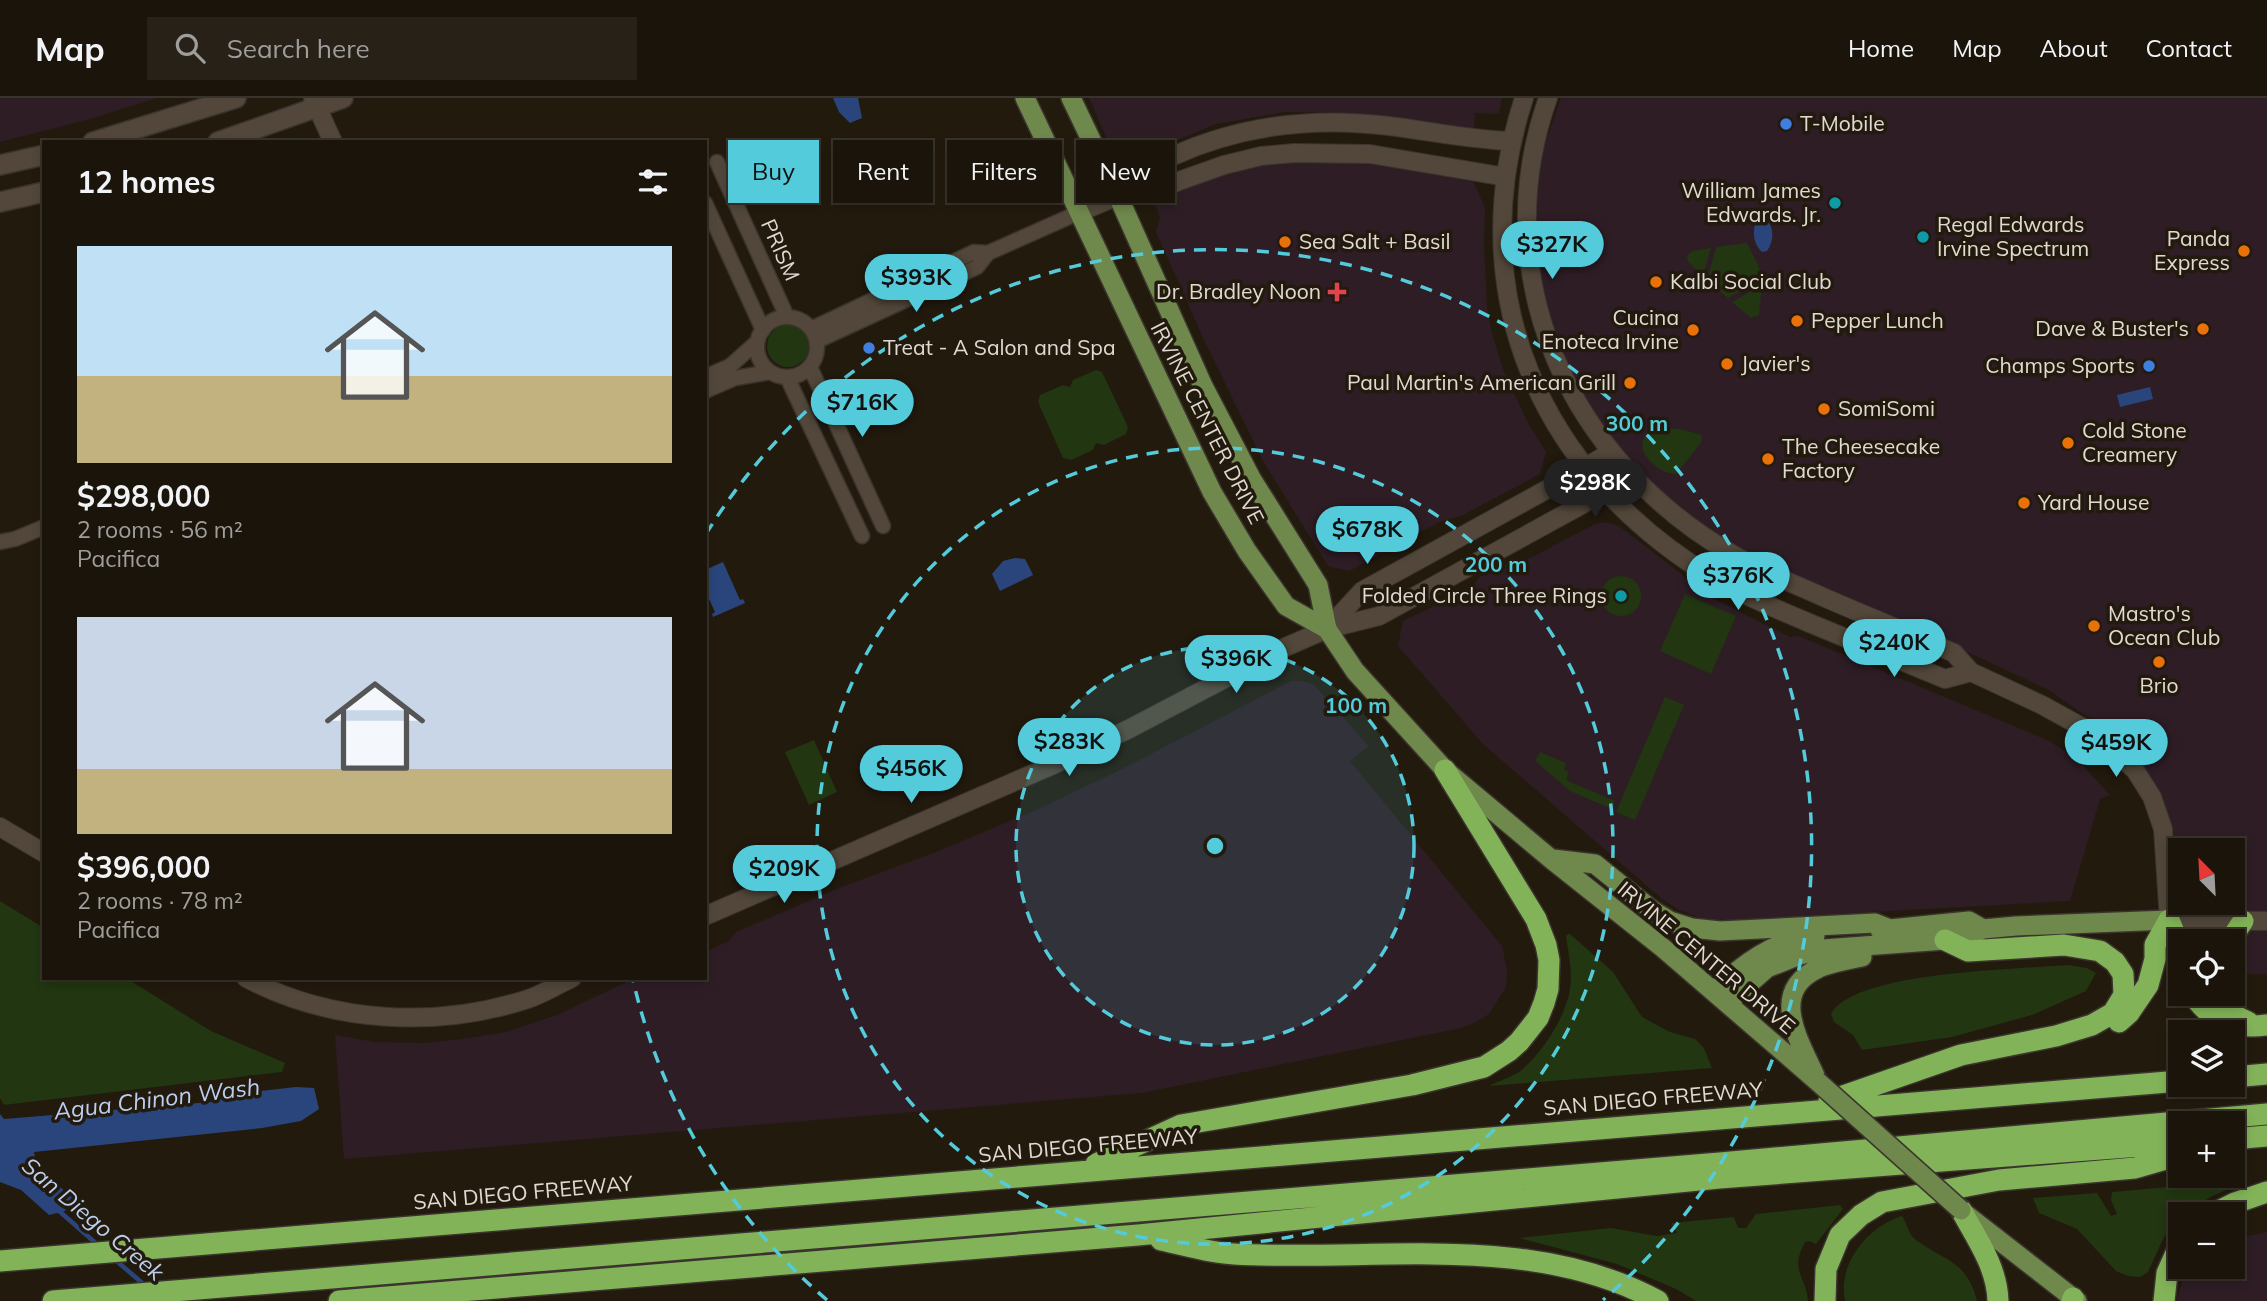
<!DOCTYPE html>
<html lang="en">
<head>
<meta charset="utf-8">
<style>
	:root { --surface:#1a140a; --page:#272118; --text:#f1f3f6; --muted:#9f9e9c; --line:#38332b; --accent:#53cbda }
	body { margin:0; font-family:Mulish,sans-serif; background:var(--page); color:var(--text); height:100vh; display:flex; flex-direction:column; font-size:26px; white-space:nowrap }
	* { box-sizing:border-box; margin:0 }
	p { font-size:23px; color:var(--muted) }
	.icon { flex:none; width:38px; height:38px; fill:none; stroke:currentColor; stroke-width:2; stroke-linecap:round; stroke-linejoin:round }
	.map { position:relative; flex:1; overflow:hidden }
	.details { position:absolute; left:42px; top:42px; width:665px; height:840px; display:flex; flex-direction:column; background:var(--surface); border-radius:0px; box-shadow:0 4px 10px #0003,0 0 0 2px var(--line) }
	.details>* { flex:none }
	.top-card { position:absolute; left:728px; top:42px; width:665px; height:63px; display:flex; gap:14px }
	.needle { width:46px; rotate:336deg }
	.fabs { position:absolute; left:2168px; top:740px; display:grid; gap:14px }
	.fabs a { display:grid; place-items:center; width:77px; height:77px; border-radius:0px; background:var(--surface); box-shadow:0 4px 10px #0003,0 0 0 2px var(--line); font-size:35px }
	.price { position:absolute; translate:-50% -60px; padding:0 16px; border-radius:24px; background:var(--accent); color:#111; font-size:23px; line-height:46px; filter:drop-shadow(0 2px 4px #0008) }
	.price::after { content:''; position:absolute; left:50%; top:42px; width:21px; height:16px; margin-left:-10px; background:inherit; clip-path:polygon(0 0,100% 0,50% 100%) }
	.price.selected { background:#222; color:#fff }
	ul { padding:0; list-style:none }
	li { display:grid; align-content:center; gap:14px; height:371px; padding:0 35px }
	li span { display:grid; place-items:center; height:217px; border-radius:0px; color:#555 }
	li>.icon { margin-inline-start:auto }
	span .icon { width:126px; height:126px; fill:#fffc; stroke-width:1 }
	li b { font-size:30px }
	h2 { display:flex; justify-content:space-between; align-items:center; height:84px; padding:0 35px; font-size:30px }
	.pill { padding:0 24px; border-radius:0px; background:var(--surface); box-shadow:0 4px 10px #0003,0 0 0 2px var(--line); font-size:24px; line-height:63px }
	.pill.selected { background:var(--accent); color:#111 }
	header { display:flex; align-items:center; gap:42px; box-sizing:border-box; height:98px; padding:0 35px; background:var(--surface); border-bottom:2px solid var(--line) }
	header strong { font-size:33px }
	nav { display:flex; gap:38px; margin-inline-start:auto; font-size:24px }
	.search { width:490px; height:63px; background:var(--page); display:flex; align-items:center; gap:18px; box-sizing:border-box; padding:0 24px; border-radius:0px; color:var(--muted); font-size:26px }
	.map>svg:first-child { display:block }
	.commercial { fill:#2e1d25 }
	.green { fill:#213611 }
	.water { fill:#2a457b }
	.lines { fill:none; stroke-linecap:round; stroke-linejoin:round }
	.stream { stroke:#2a457b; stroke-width:4.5 }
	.minor-casing { stroke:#3b342e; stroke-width:17 }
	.tertiary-casing { stroke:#3b342e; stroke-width:20 }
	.secondary-casing { stroke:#3b342e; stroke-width:22 }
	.primary-casing { stroke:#3b342e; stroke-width:22 }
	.motorway-casing { stroke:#3b342e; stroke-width:24 }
	.minor { stroke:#52473a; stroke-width:14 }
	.tertiary { stroke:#52473a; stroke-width:18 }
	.secondary { stroke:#52473a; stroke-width:19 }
	.primary { stroke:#6f884c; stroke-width:19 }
	.motorway { stroke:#82b358; stroke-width:21 }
	.primary-bridge-casing { stroke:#3b342e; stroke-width:22; stroke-linecap:butt }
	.primary-bridge { stroke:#6f884c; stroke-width:19 }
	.ring { fill:none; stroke:#53cbda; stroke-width:3.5; stroke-dasharray:12 9 }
	.shop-dot { fill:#3f7fe0; stroke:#231a0e; stroke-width:2.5 }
	.culture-dot { fill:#0f9aa8; stroke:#231a0e; stroke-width:2.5 }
	.food-dot { fill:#e8710a; stroke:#231a0e; stroke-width:2.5 }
	.health-dot { fill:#e0444e; stroke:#231a0e; stroke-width:2.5 }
	.labels { text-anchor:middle; stroke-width:7; stroke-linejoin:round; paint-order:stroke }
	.poi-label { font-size:21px; fill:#e1dad3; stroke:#231a0e; text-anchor:start }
	.street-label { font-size:21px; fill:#e1dad3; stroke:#231a0e }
	.water-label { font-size:23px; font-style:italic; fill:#bcceef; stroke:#231a0e }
	.centre { fill:#53cbda; stroke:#231a0e; stroke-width:3.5 }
	.ring-label { font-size:21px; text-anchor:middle; font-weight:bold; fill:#53cbda; stroke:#231a0e; stroke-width:7; stroke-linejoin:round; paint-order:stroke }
</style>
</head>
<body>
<header>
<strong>Map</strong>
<div class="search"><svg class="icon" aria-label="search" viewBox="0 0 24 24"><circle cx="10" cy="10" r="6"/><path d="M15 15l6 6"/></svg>Search here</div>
<nav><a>Home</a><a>Map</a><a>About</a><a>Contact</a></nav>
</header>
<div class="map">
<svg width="2267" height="1203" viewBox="0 0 2267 1203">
	<rect width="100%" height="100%" fill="#231a0e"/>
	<path class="commercial" d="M0,0H157L90,21L0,44Z
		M1089,0H1502L1499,16L1475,15L1474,33L1347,15L1285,14L1216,26L1138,58L1110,48Z
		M1561,0H2267V876H2235L2233,873V844L2210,843L2181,805H2233V752H2180V804L2173,740L2152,681L2111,635L2047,591L1974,557L1822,494L1746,459L1686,418L1620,356L1587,308L1559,256L1539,180L1534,122L1537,68Z
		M1297,59L1360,63L1473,84L1485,109L1484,146L1487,209L1491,232L1504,274L1528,325L1546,354L1540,376L1461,418L1439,424L1349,473L1328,468L1263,363L1205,244L1156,134L1160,119L1154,104L1220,75Z
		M1604,424L1619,428L1711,499L1742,515L1790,539L1799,538L2047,642L2075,659L2110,697L2100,701L2070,803L1729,822L1703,821L1679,812L1661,800L1483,646L1398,548L1403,523L1473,489L1478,480L1505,467L1532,459L1595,426Z
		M1291,583H1302L1313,586L1369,648L1350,663L1502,848L1507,872L1506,889L1489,916L1474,925L1461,930L1141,995L344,1061L335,937L375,944L426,945L469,940L506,934L557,917L635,880H705V854L729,843L736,834L839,790L936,754L1036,712L1122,671Z
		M2267,1134V1203H2177L2186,1169H2233V1141Z"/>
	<path class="green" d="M1747,145C1753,158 1760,167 1762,181L1752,187L1748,180L1739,182L1744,191L1728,200L1720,193L1722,190L1716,186L1714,188L1707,182L1716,149Z
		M1711,150L1703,178L1688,164L1687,158L1692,153Z
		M1762,187L1759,217L1751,220L1732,204Z
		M767 248a21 21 0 1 1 42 0a21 21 0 1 1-42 0Z
		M1096,272L1102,274L1128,329L1126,336L1104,347L1096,345L1093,352L1071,362L1063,360L1038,304L1040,297L1063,287L1070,289L1073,282Z
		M1663,330L1680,331L1702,337L1701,345L1676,376C1654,376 1620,339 1663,330Z
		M1601 498a20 20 0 1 1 40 0a20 20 0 1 1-40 0Z
		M1685,496L1736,518L1711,576L1660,553Z
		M1665,599L1684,607L1635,722L1616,714Z
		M814,642L837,694L809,707L785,654Z
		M1540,654L1566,665L1564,672L1569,674L1566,682L1615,703L1612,711L1570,693L1535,663Z
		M0,803L44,830V880H126L211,933L285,965L282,974L4,1007L0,1000Z
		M1570,836L1613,874L1642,919L1670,934L1695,941L1704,950L1712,970L1489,988C1498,983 1510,980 1519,974C1541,957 1566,919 1570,891C1573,874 1568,854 1566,837Z
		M2068,867L2087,870L2096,875L2086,893L2032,917L1952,939L1862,952L1853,937L1834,924L1831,916C1853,873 2021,871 2068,867Z
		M2237,1083L2238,1087L2210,1099L2186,1116H2180V1121L2164,1139L2148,1174L2140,1179L2128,1178L2116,1173L2077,1131L2039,1115L2033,1100L2097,1095L2111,1118L2117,1116L2111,1102L2112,1094Z
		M1840,1107L1843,1111L1816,1146L1810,1143L1805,1144C1789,1174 1806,1177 1808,1203H1696L1676,1191L1617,1166L1519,1140L1611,1130L1657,1138L1677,1135L1671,1125L1734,1119L1738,1130H1746L1756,1116Z
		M1902,1118C1908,1126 1907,1135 1916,1142C1944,1163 1967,1162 1977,1203H1845C1837,1166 1868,1128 1902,1118Z"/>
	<path class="water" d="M833,0H858L862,20L850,25L839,14Z
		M1760,118L1768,122C1774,133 1774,142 1767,153L1762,154C1752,145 1751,128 1760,118Z
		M2150,289L2153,301L2120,309L2117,297Z
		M1015,460L1025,461L1033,477L1000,493L992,476L1003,463Z
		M723,464L740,502L743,501L745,505L713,519L712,516L715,514L705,492V472Z
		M296,989L314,990L319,1011L301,1023L262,1030L34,1054L37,1070L72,1099L65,1113L49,1117L21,1092L0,1084V1016L4,1021L211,1004L235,996Z"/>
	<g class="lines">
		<path class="stream" d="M58,1112L99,1148
			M113,1160L147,1189"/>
		<g class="minor-casing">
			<path id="minor" d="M717,64L787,219
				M705,105L763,232
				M757 249a30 30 0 1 1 60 0a30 30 0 1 1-60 0Z
				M811,231L974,154L988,155
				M817,243L977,169L988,155L1080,114
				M810,269L883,428
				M705,279L730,268L757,244
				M787,279L862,438
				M705,293L735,280L770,274
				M0,444L15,441L44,429"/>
		</g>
		<g class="tertiary-casing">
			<path id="tertiary" d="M313,0L333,44
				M1524,0C1460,197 1541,377 1715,481C1744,498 1777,511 1807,524C1853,543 1899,562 1945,581L1971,574
				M1548,0C1484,181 1571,363 1732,456C1761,473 1792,485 1823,499C1867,518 1911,536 1954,555L1971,574L2042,607L2091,634L2135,672L2152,699L2163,731L2169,822L2267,823
				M1118,98C1129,91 1134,78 1144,71C1153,66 1164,62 1173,58C1241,27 1316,19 1389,28C1430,33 1471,42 1512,43
				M1080,114L1127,94L1153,95L1179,83L1224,67L1261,58L1294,55L1370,56L1506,79
				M1327,531L1362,493L1564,382L1611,354
				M0,729L44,755
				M705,818L1055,666L1129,631L1281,551L1327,531L1379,518L1583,406L1629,376
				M246,880C331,925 436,931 528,901C543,896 557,887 572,880"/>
		</g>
		<g class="secondary-casing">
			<path id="secondary" d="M93,44L236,0
				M218,44L343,0
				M0,67L44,57
				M0,104L44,94"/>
		</g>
		<g class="primary-casing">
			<path id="primary" d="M1025,0L1212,394L1247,453L1286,508L1327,531
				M1071,0L1118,98L1203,288L1251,380L1318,487L1327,531L1355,573L1445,672L1551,761L1663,850L1817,983
				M1553,761L1595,766L1652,812L1670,823L1692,830L1720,833L1875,825L1890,831
				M1880,832L1969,823L1983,831
				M1714,893C1743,866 1774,842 1815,838
				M1727,905L1767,870L1800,857L1823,851L1945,842L1970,838L1983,831L2016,828L2169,822
				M1816,980C1800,943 1767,894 1819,870C1833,864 1848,862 1862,859
				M1964,1115L2077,1203"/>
		</g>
		<g class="motorway-casing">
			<path id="motorway" d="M2169,822L2180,848
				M2229,844L2243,823
				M2193,896C2210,924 2236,931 2267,927
				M2218,896C2225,909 2234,919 2248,924
				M2119,924L2129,915L2148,887L2155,861V847L2169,822
				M2233,979L2267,976
				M1829,1003L1961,957L2056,938L2092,927L2113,915L2124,897L2123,876L2115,864L2100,853L2064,847L1968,853L1945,842
				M2233,1041L2267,1038
				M1096,1066L1181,1027L1412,987L1484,969L1509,953L1519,944L1538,920L1544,905L1548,891L1549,862L1546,847L1536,821L1445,672
				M1961,1112C1977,1141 1997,1169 1998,1203
				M2213,1116L2235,1105L2267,1094
				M1161,1142C1185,1147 1210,1155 1234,1156C1374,1164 1530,1133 1658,1203
				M0,1163L2180,983
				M53,1203L1720,1065L2267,1016
				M339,1203L1138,1137L1719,1080L2180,1045
				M1825,1203L1826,1171L1840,1137L1861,1117L1882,1104L1999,1082L2135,1070L2180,1057
				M2072,1203L2073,1200
				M2164,1203L2167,1175L2180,1146"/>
		</g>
		<use href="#minor" class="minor"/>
		<use href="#tertiary" class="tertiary"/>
		<use href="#secondary" class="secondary"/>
		<use href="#primary" class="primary"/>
		<use href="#motorway" class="motorway"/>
		<g class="primary-bridge-casing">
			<path id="primary-bridge" d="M1817,983L1961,1112"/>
		</g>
		<use href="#primary-bridge" class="primary-bridge"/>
	</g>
	<circle cx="1215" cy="748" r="199" fill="#53cbda" fill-opacity=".12"/>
	<g class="ring">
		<circle cx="1215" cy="748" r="199"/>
		<circle cx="1215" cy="748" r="398"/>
		<path d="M827 1202A597 597 0 0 1 633 882M706 436A597 597 0 1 1 1603 1202"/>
	</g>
	<g class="shop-dot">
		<circle cx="1786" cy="26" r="7"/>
		<circle cx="869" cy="250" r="7"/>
		<circle cx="2149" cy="268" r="7"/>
	</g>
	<g class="culture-dot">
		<circle cx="1835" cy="105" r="7"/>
		<circle cx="1923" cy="139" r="7"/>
		<circle cx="1621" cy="498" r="7"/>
	</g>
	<g class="food-dot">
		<circle cx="1285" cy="144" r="7"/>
		<circle cx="2244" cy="153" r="7"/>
		<circle cx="1656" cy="184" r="7"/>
		<circle cx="1797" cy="223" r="7"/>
		<circle cx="2203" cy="231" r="7"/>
		<circle cx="1693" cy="232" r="7"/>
		<circle cx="1727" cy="266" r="7"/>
		<circle cx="1630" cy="285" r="7"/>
		<circle cx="1824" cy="311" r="7"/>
		<circle cx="2068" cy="345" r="7"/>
		<circle cx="1768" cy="361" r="7"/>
		<circle cx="2024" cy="405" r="7"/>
		<circle cx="2094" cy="528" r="7"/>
		<circle cx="2159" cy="564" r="7"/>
	</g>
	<path class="health-dot" d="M1333.5 183.5h7v7h7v7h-7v7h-7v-7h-7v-7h7z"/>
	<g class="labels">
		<g class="poi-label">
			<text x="1800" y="33">T-Mobile</text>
			<text x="1821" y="100" text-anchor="end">William James<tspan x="1821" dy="24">Edwards. Jr.</tspan></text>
			<text x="1937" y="134">Regal Edwards<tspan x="1937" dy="24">Irvine Spectrum</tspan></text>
			<text x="2230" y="148" text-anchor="end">Panda<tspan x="2230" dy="24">Express</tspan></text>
			<text x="1299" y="151">Sea Salt + Basil</text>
			<text x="1670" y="191">Kalbi Social Club</text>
			<text x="1321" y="201" text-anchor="end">Dr. Bradley Noon</text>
			<text x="1679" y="227" text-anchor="end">Cucina<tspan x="1679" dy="24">Enoteca Irvine</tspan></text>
			<text x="1811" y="230">Pepper Lunch</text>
			<text x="2189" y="238" text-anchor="end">Dave &amp; Buster's</text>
			<text x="883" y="257">Treat - A Salon and Spa</text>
			<text x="1741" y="273">Javier's</text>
			<text x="2135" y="275" text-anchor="end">Champs Sports</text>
			<text x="1616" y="292" text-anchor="end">Paul Martin's American Grill</text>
			<text x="1838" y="318">SomiSomi</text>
			<text x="2082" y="340">Cold Stone<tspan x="2082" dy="24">Creamery</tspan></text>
			<text x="1782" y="356">The Cheesecake<tspan x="1782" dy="24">Factory</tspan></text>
			<text x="2038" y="412">Yard House</text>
			<text x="1607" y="505" text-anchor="end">Folded Circle Three Rings</text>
			<text x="2108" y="523">Mastro's<tspan x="2108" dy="24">Ocean Club</tspan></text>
			<text x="2159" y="595" text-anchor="middle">Brio</text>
		</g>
		<g class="street-label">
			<text transform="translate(780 152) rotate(66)" y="7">PRISM</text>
			<text transform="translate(1207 325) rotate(63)" y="7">IRVINE CENTER DRIVE</text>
			<text transform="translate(1706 860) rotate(40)" y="7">IRVINE CENTER DRIVE</text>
			<text transform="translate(1653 1001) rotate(-5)" y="7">SAN DIEGO FREEWAY</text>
			<text transform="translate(1088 1048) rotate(-5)" y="7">SAN DIEGO FREEWAY</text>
			<text transform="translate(523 1095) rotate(-5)" y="7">SAN DIEGO FREEWAY</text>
		</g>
		<g class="water-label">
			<text transform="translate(157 1001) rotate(-7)" y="8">Agua Chinon Wash</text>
			<text transform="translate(93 1121) rotate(40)" y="8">San Diego Creek</text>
		</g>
	</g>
	<circle cx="1215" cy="748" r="10" class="centre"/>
	<g class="ring-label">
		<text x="1637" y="333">300 m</text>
		<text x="1496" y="474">200 m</text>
		<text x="1356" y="615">100 m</text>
	</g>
</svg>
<div class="fabs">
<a><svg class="needle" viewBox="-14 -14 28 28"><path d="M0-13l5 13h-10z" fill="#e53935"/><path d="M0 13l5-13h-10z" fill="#9f9e9c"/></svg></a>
<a><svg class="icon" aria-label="locate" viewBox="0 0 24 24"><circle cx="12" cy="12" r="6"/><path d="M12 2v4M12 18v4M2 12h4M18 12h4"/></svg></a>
<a><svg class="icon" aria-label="layers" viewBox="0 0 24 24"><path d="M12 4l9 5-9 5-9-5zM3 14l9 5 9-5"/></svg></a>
<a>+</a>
<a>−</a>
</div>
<b class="price" style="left:1552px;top:183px">$327K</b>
<b class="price" style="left:916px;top:216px">$393K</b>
<b class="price" style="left:862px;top:341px">$716K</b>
<b class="price selected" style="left:1595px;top:421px">$298K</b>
<b class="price" style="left:1367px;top:468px">$678K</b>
<b class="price" style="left:1738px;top:514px">$376K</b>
<b class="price" style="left:1894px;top:581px">$240K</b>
<b class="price" style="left:1236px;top:597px">$396K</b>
<b class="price" style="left:1069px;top:680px">$283K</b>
<b class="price" style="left:2116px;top:681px">$459K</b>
<b class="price" style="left:911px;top:707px">$456K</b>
<b class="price" style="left:784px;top:807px">$209K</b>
<div class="top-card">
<a class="pill selected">Buy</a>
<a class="pill">Rent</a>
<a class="pill">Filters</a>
<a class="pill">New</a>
</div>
<section class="details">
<h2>12 homes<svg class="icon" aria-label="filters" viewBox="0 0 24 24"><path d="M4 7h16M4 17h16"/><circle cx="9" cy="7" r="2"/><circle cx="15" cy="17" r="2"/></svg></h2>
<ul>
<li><span style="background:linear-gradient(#bfe0f5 60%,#c2b280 0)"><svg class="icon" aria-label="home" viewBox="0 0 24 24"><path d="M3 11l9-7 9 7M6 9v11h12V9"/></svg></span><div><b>$298,000</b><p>2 rooms · 56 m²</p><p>Pacifica</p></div></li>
<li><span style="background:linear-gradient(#c9d6e8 70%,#c2b280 0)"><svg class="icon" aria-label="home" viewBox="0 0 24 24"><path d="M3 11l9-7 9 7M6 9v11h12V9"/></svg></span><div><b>$396,000</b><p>2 rooms · 78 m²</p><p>Pacifica</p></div></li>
</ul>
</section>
</div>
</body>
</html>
